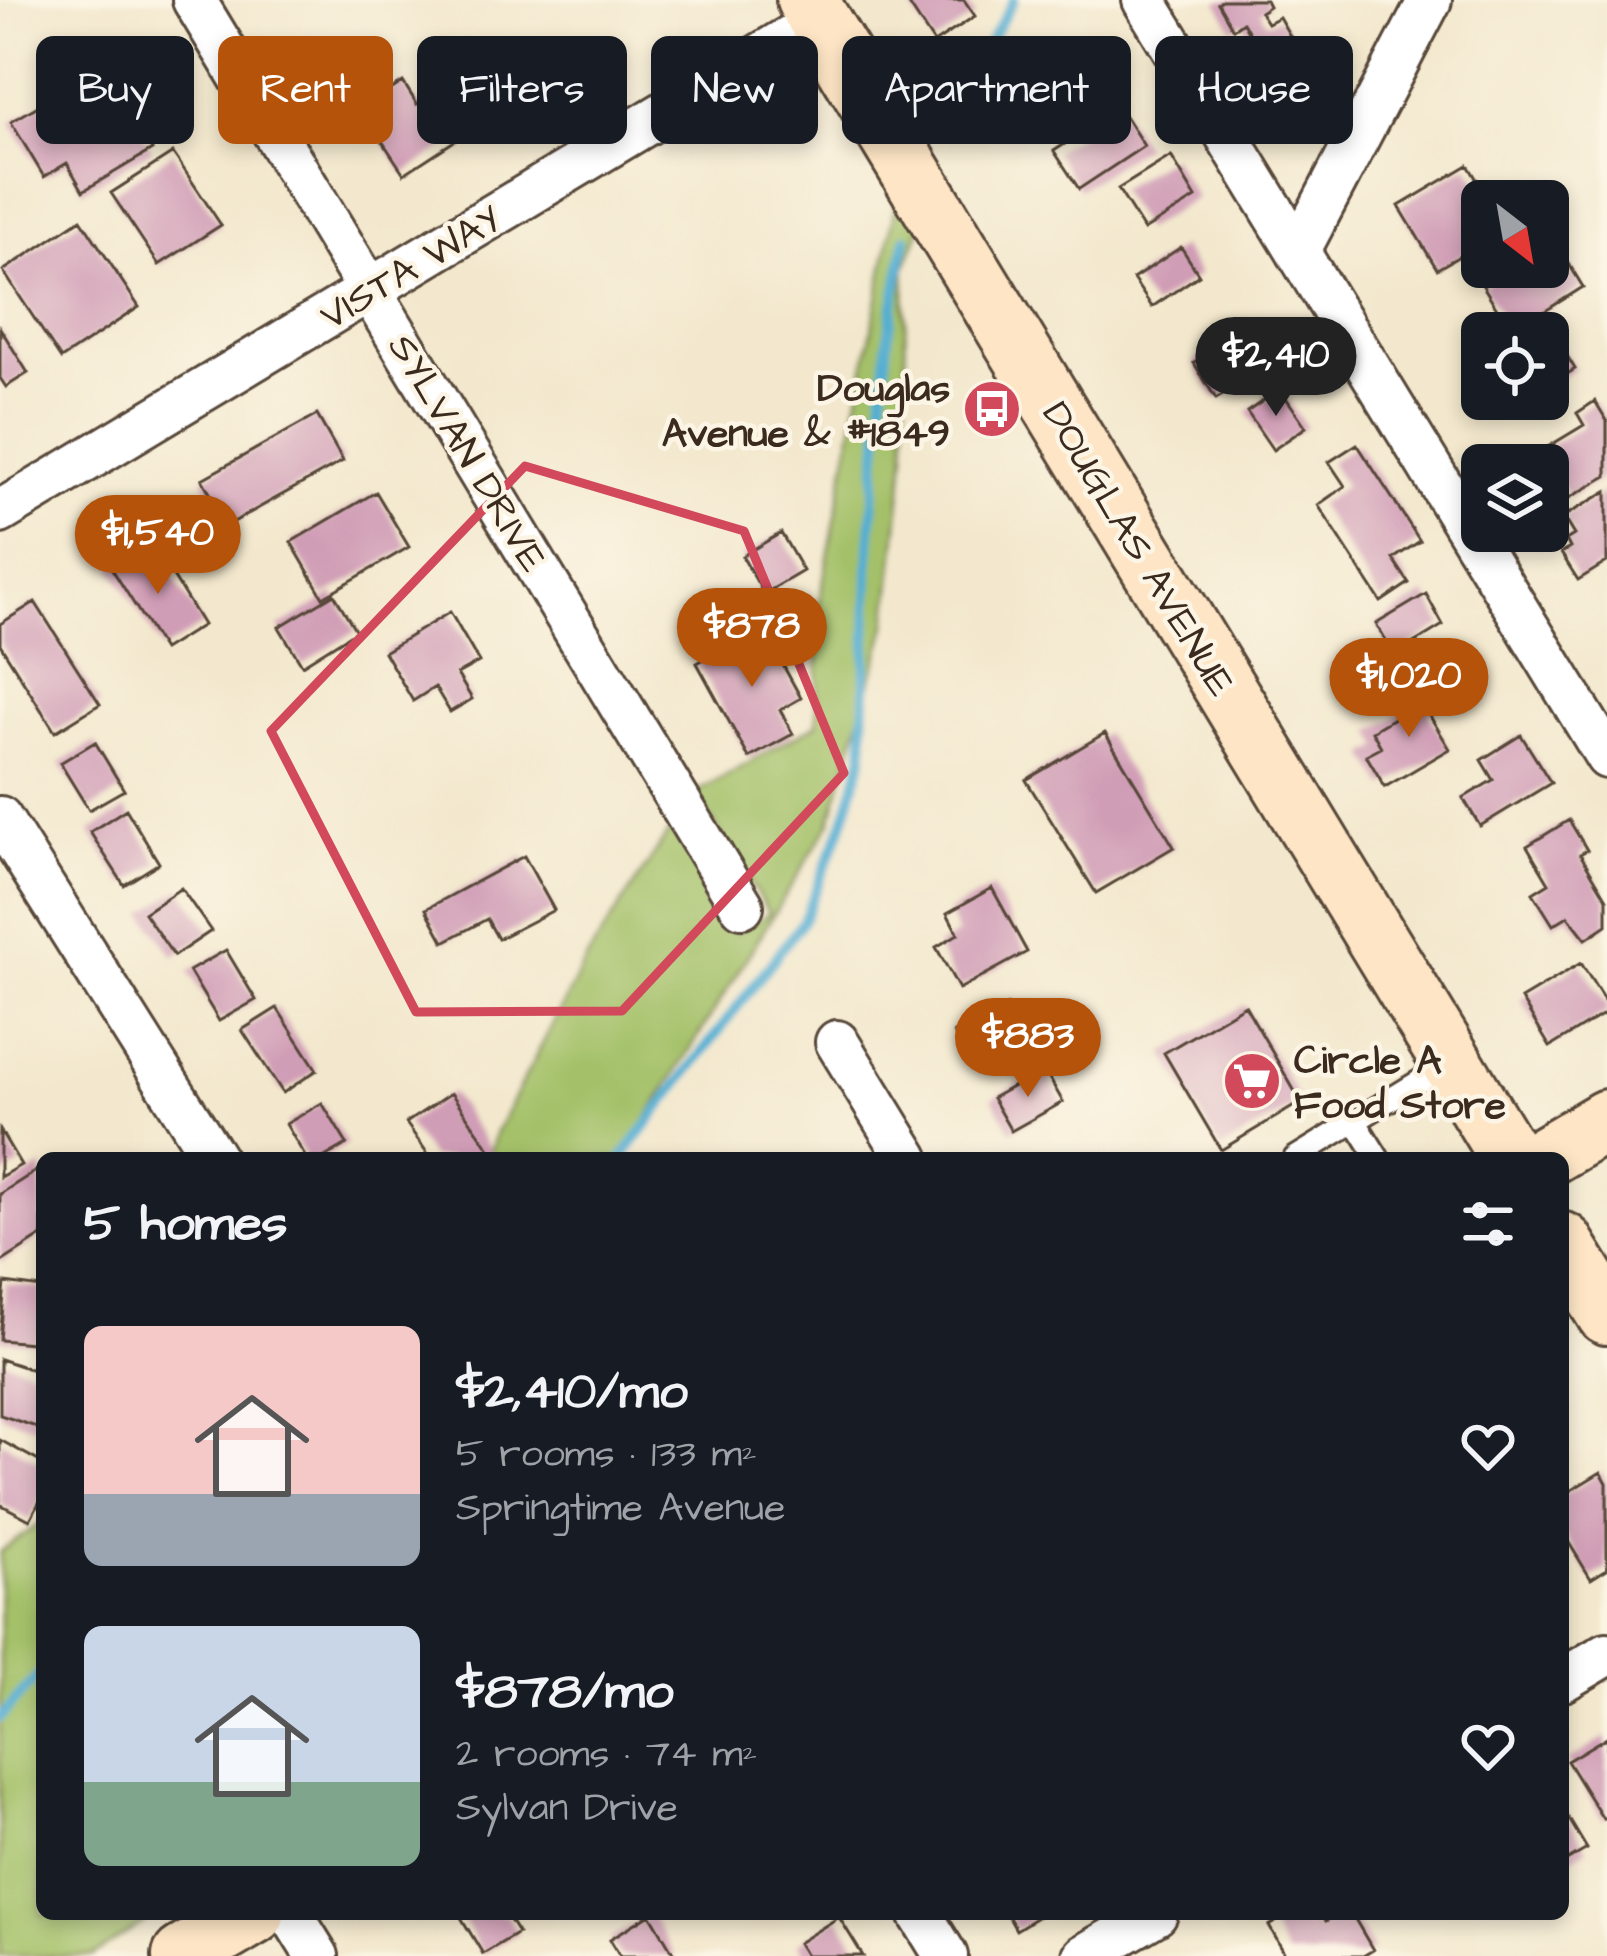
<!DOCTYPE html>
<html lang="en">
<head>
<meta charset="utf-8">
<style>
	:root { --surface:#171b24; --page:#20242c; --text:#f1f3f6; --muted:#9ea1a6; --accent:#b45309 }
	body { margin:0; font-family:"Architects Daughter",sans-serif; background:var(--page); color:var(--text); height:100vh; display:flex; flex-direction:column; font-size:45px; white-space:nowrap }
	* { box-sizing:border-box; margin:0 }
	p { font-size:39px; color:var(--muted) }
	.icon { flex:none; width:66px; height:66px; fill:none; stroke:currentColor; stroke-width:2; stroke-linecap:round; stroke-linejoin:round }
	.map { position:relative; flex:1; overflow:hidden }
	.side { position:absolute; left:36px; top:1152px; width:1533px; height:768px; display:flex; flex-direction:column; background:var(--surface); border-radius:18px; box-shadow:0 6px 18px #0003 }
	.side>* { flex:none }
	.top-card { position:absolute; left:36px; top:36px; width:1536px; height:108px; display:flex; gap:24px }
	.needle { width:78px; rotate:149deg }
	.controls { position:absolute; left:1461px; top:180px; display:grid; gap:24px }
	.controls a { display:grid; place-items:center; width:108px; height:108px; border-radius:18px; background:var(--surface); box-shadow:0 6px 18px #0003; font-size:60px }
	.price { position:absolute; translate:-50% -102px; padding:0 27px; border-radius:42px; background:var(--accent); color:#fff; font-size:39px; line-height:78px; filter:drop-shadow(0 3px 6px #0008) }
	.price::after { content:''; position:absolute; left:50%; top:72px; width:36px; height:27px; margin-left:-18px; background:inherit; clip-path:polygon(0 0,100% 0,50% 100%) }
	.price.on { background:#222; color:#fff }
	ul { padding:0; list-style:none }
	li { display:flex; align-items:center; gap:36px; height:300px; padding:0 48px }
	li span { display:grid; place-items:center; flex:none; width:336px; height:240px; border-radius:18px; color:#555 }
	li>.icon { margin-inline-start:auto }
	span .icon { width:144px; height:144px; fill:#fffc; stroke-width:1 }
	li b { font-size:51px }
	h2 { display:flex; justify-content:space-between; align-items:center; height:144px; padding:0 48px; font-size:51px }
	.tag { padding:0 42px; border-radius:18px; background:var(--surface); box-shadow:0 6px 18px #0003; font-size:42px; line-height:108px }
	.tag.on { background:var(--accent); color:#fff }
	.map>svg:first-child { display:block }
	.green { fill:#a4c169; stroke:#707644; stroke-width:3 }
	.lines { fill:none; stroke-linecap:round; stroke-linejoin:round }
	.stream { stroke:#55afd3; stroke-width:10 }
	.building { fill:#d09db6 }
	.lane-casing { stroke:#574638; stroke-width:27 }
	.street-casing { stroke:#574638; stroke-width:48 }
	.secondary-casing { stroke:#574638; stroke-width:66 }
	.lane { stroke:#fff; stroke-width:21 }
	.street { stroke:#fff; stroke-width:42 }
	.secondary { stroke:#fde5c5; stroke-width:60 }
	.marked { fill:none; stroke:#d1495b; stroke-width:9; stroke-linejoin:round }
	.labels { text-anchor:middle; stroke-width:9; stroke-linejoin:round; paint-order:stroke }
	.street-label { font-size:39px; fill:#3b2a1e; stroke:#fcf5e5 }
	.poi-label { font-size:39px; font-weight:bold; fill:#3b2a1e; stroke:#fcf5e5; text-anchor:end }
</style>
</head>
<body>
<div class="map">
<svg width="1607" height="1956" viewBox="0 0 1607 1956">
	<rect width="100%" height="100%" fill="#fcf5e5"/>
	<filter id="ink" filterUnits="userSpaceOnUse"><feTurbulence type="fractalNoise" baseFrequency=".00833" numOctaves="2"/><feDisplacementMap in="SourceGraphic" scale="24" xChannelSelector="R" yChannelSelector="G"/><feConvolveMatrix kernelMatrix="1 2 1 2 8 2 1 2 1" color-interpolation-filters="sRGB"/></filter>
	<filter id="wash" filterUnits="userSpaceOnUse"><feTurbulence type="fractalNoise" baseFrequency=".004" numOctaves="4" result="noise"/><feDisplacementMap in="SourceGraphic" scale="48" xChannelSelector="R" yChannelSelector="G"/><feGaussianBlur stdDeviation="2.7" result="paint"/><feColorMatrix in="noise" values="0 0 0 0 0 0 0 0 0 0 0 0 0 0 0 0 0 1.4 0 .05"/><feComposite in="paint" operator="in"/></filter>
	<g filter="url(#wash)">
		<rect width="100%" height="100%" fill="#f3e8cd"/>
		<path class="green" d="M899,189L922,226L905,268L906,453L887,626L830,823L623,1158H488L496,1132L589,955L672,827L736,933L769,914L696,793L817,724L819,603Z
			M42,1522V1914H157L92,1956H0V1552Z"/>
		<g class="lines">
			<path class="stream" d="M940,126L1014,0
				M622,1158L803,921L842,827L863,758L870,544L888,338L906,238
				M0,1718L42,1671"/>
		</g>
		<g id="blocks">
			<path class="building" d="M906,0H964L975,16L934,43Z
				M1222,0H1266L1269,6L1260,12L1267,23L1279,17L1316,81L1273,106L1235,41L1249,33L1243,22L1233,29L1218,3Z
				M403,82L417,104L437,90L465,134L404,174L361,109Z
				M58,94L74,122L120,96L152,150L83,191L67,163L44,177L11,122Z
				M1120,108L1144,146L1079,189L1054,151Z
				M173,153L221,225L159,265L111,193Z
				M1171,156L1196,198L1144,230L1118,189Z
				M1468,165L1490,201H1482V243L1437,269L1399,206Z
				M81,219L139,307L61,359L3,271Z
				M1555,241L1583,287L1512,332L1483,286L1513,267H1548V245Z
				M1181,247L1199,275L1152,307L1133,279Z
				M0,328L28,373L6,387L0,378Z
				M1243,333L1265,369L1216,399L1194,363Z
				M1555,336L1575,369L1548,386V340Z
				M1280,389L1306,427L1273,450L1247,412Z
				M1595,401L1607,421V476L1569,498L1541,451L1584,425L1577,413Z
				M317,415L343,461L228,525L202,479Z
				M1357,444L1420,541L1393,559L1409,583L1381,602L1318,505L1345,486L1329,462Z
				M1607,491V562L1578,580L1561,553L1570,548L1566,540L1574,535L1563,517Z
				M376,492L409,547L323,597L291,542Z
				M781,533L803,571L764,594L742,556Z
				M153,544L203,625L163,650L112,569Z
				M334,594L356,631L302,665L279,627Z
				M1426,594L1443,625L1394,655L1376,624Z
				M35,602L100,704L55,732L0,644V624Z
				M450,612L479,662L457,674L472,699L450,712L435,687L413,701L384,652Z
				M762,627L801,698L780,710L793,734L749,758L697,663Z
				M1438,685L1448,702L1428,713L1450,749L1385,787L1366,755L1381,747L1372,731L1421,702L1418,697Z
				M1105,733L1174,847L1096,893L1026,780Z
				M1521,735L1551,783L1480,826L1463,798L1493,780L1481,760Z
				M95,742L124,790L89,810L60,763Z
				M126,809L159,863L124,885L90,832Z
				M1569,820L1587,850L1580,854L1607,899V925L1586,939L1568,916L1553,925L1533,893L1549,883L1527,846Z
				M524,856L554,910L498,939L487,919L444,942L426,909Z
				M181,888L211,931L174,956L144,913Z
				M992,888L1027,952L959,989L936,947L958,934L947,913Z
				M226,950L256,1000L219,1021L189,971Z
				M1581,963L1607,1005V1012L1550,1047L1521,999Z
				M1008,1005L1028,1042L973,1070L954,1033Z
				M1245,1005L1301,1102L1221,1150L1164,1053Z
				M277,1008L317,1070L283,1093L242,1030Z
				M1044,1069L1063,1102L1011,1131L992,1098Z
				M451,1093L496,1158H431L406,1123Z
				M322,1103L347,1144L323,1158H306L286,1124Z
				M0,1130L21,1165L0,1177Z
				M42,1167V1236L0,1263V1194Z
				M5,1283L42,1288V1344L0,1340Z
				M0,1359L42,1373V1429L0,1415Z
				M0,1440L42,1463V1497L30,1520L0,1504Z
				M1601,1472L1607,1483V1569L1591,1579L1563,1533V1495Z
				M1607,1737V1816L1603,1819L1567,1761Z
				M1563,1809L1587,1849L1563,1863Z
				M459,1914H506L518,1933L483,1954Z
				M650,1914L675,1956H620L610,1939Z
				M1007,1914H1042L1016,1930Z
				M1289,1914H1322L1326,1921L1338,1914H1352L1373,1950L1363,1956H1286L1269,1926Z
				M839,1917L863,1956H806L798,1943Z"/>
		</g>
	</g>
	<g filter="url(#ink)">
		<use href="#blocks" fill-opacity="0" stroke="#574638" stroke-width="3"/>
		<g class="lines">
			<g class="lane-casing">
				<path id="lane" d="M1355,1121L1378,1158
					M1295,1158L1451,1062"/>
			</g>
			<g class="street-casing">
				<path id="street" d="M194,0L742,906
					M1144,0L1607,757
					M1298,252L1430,0
					M0,512L819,20
					M0,818L214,1158
					M837,1042L908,1158
					M1563,1680L1607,1654
					M291,1914L317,1956
					M920,1914L946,1956
					M1084,1956L1156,1914"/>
			</g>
			<g class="secondary-casing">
				<path id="secondary" d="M807,0L1510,1158
					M1543,1158L1607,1120
					M1563,1243L1607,1314
					M183,1956L254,1914"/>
			</g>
			<use href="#lane" class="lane"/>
			<use href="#street" class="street"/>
			<use href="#secondary" class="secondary"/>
		</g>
	</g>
	<path class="marked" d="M525,466L744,531L844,773L622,1011L416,1012L271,731Z"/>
	<defs>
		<g id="bus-disc" transform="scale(3)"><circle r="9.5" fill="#d1495b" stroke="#fcf5e5"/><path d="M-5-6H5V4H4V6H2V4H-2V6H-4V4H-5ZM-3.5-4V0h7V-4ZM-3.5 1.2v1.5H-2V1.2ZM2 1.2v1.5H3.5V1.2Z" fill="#fff"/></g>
		<g id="supermarket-disc" transform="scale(3)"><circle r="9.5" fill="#d1495b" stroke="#fcf5e5"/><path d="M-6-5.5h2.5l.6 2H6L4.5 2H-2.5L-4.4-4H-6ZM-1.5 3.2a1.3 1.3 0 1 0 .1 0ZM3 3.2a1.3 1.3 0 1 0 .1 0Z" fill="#fff"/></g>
	</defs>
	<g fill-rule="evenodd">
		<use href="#bus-disc" x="992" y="409"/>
		<use href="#supermarket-disc" x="1252" y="1081"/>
	</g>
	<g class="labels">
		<g class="street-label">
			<text transform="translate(410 266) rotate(-31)" y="14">VISTA WAY</text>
			<text transform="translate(469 452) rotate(59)" y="14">SYLVAN DRIVE</text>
			<text transform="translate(1140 548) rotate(59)" y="14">DOUGLAS AVENUE</text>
		</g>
		<g class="poi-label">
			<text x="950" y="401">Douglas<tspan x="950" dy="45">Avenue &amp; #1849</tspan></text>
			<text x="1294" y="1073" text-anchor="start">Circle A<tspan x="1294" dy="45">Food Store</tspan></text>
		</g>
	</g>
</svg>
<div class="controls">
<a><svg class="needle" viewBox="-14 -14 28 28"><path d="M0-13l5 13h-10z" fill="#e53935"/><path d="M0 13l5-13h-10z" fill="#9ea1a6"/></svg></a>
<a><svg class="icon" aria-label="locate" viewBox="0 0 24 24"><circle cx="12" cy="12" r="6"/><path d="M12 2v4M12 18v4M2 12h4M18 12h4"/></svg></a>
<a><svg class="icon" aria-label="layers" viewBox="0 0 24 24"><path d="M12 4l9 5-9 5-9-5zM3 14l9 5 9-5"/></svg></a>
</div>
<b class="price on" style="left:1276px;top:419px">$2,410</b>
<b class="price" style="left:158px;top:597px">$1,540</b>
<b class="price" style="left:752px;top:690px">$878</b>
<b class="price" style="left:1409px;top:740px">$1,020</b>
<b class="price" style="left:1028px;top:1100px">$883</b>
<div class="top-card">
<a class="tag">Buy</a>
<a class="tag on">Rent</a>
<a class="tag">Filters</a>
<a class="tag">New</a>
<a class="tag">Apartment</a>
<a class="tag">House</a>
</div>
<section class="side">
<h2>5 homes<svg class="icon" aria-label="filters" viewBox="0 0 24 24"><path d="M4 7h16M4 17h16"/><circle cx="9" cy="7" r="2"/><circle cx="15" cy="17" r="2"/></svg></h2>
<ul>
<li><span style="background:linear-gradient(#f6c9c9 70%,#9aa5b1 0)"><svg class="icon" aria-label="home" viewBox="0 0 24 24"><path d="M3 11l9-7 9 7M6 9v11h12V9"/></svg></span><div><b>$2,410/mo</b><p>5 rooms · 133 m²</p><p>Springtime Avenue</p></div><svg class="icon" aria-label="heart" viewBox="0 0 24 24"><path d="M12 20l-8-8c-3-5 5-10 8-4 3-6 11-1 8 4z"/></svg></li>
<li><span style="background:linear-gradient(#c9d6e8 65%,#7fa58c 0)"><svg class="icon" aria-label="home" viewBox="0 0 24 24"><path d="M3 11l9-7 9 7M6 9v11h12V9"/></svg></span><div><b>$878/mo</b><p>2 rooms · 74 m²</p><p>Sylvan Drive</p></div><svg class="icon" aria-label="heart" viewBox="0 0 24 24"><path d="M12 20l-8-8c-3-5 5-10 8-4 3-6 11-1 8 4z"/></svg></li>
</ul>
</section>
</div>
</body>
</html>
